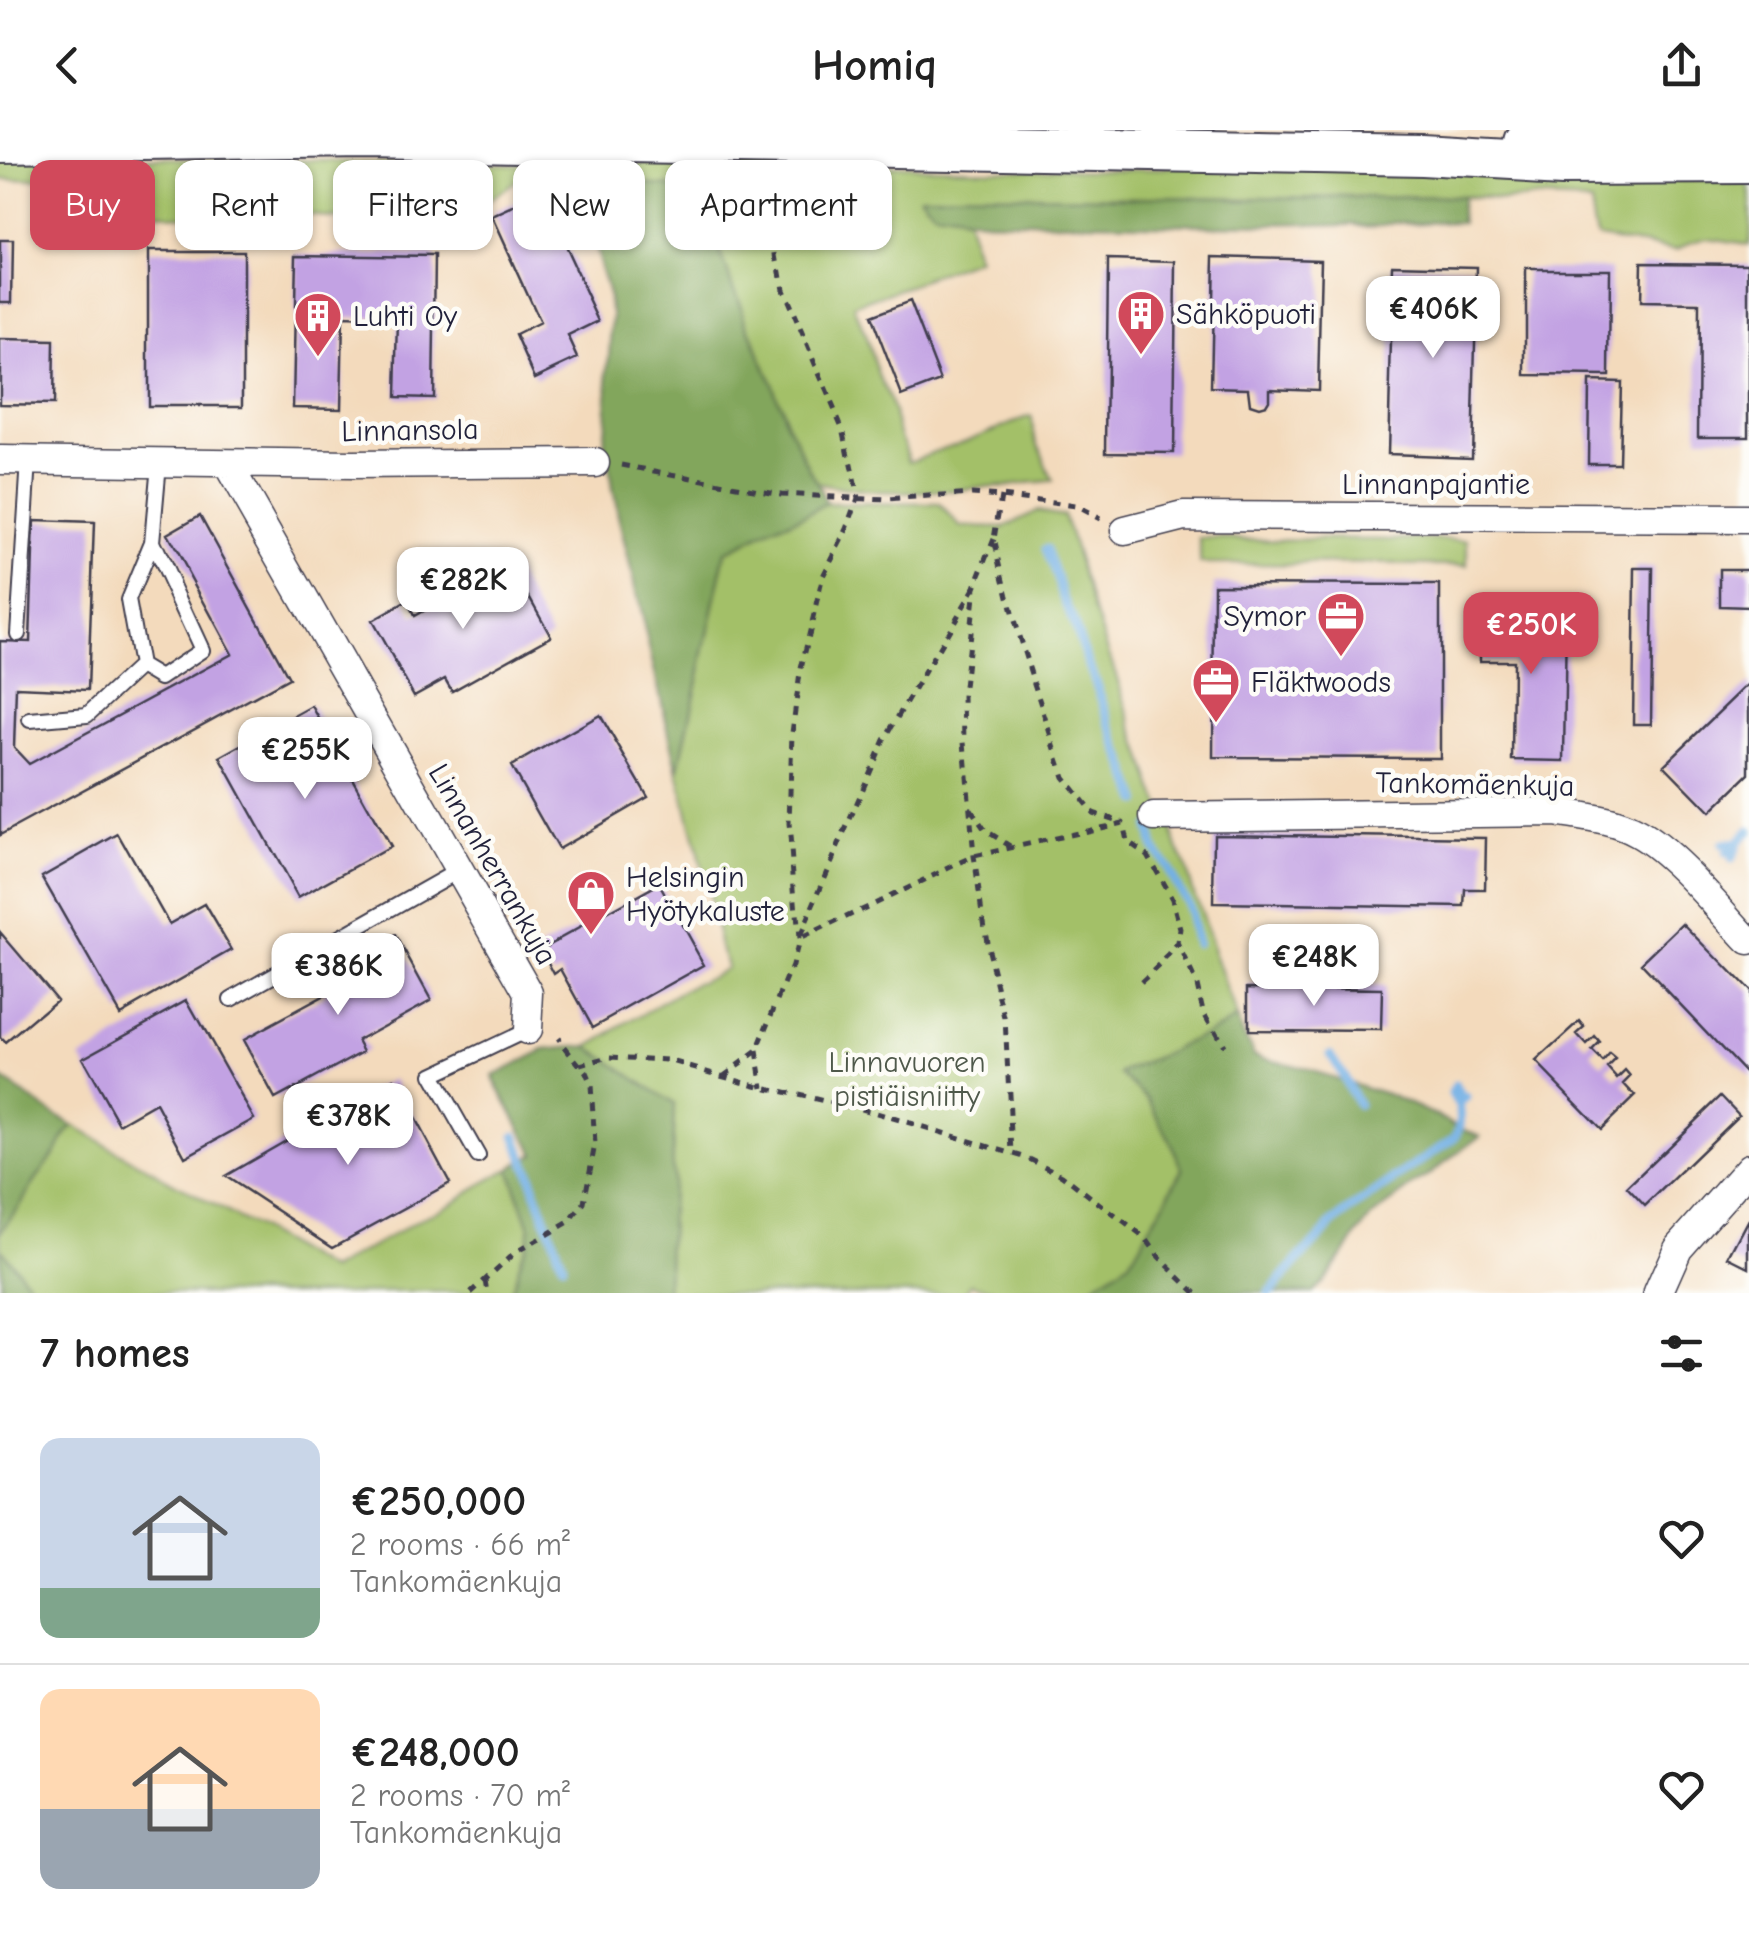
<!DOCTYPE html>
<html lang="en">
<head>
<meta charset="utf-8">
<style>
	:root { --surface:#fff; --page:#f6f6f6; --text:#222; --muted:#767676; --line:#e0e0e0; --accent:#d1495b }
	body { margin:0; font-family:"Comic Neue",sans-serif; background:var(--page); color:var(--text); height:100vh; display:flex; flex-direction:column; font-size:38px; white-space:nowrap }
	* { box-sizing:border-box; margin:0 }
	p { font-size:32px; color:var(--muted) }
	.icon { flex:none; width:55px; height:55px; fill:none; stroke:currentColor; stroke-width:2; stroke-linecap:round; stroke-linejoin:round }
	.map { position:relative; height:1163px; overflow:hidden }
	.sheet { display:flex; flex-direction:column; background:var(--surface); flex:1 }
	.sheet>* { flex:none }
	.top-card { position:absolute; left:30px; top:30px; width:1000px; height:90px; display:flex; gap:20px }
	.price { position:absolute; translate:-50% -85px; padding:0 22px; border-radius:20px; background:#fff; color:#222; font-size:32px; line-height:65px; filter:drop-shadow(0 2px 5px #0008) }
	.price::after { content:''; position:absolute; left:50%; top:60px; width:30px; height:22px; margin-left:-15px; background:inherit; clip-path:polygon(0 0,100% 0,50% 100%) }
	.price.on { background:var(--accent); color:#fff }
	ul { padding:0; list-style:none }
	li { display:flex; align-items:center; gap:30px; height:250px; padding:0 40px }
	li+li { border-top:2px solid var(--line) }
	li span { display:grid; place-items:center; flex:none; width:280px; height:200px; border-radius:20px; color:#555 }
	li>.icon { margin-inline-start:auto }
	span .icon { width:120px; height:120px; fill:#fffc; stroke-width:1 }
	li b { font-size:42px }
	h2 { display:flex; justify-content:space-between; align-items:center; height:120px; padding:0 40px; font-size:42px }
	.chip { padding:0 35px; border-radius:20px; background:var(--surface); box-shadow:0 2px 8px #0004; font-size:35px; line-height:90px }
	.chip.on { background:var(--accent); color:#fff }
	header { display:flex; justify-content:space-between; align-items:center; height:130px; padding:0 40px; background:var(--surface); font-size:45px; font-weight:700 }
	.map>svg:first-child { display:block }
	.green { fill:#a3c068; stroke:#627152; stroke-width:2.5 }
	.forest { fill:#82a65c; stroke:#52644c; stroke-width:2.5 }
	.lines { fill:none; stroke-linecap:round; stroke-linejoin:round }
	.stream { stroke:#73b0e5; stroke-width:9 }
	.building { fill:#c2a2e3 }
	.lane-casing { stroke:#413e4e; stroke-width:18 }
	.street-casing { stroke:#413e4e; stroke-width:31 }
	.primary-casing { stroke:#413e4e; stroke-width:46 }
	.path { stroke:#413e4e; stroke-width:5; stroke-dasharray:8 8; stroke-linecap:butt }
	.lane { stroke:#fff; stroke-width:14 }
	.street { stroke:#fff; stroke-width:28 }
	.primary { stroke:#fff; stroke-width:42 }
	.labels { text-anchor:middle; stroke-width:9; stroke-linejoin:round; paint-order:stroke }
	.poi-label { font-size:30px; fill:#22223b; stroke:#fdfcf7; text-anchor:start }
	.street-label { font-size:30px; fill:#22223b; stroke:#fdfcf7 }
	.park-label { font-size:30px; fill:#4f594b; stroke:#fdfcf7 }
</style>
</head>
<body>
<header><svg class="icon" aria-label="back" viewBox="0 0 24 24"><path d="M15 5l-7 7 7 7"/></svg>Homiq<svg class="icon" aria-label="share" viewBox="0 0 24 24"><path d="M12 15V3M7 8l5-5 5 5M5 13v7h14v-7"/></svg></header>
<div class="map">
<svg width="1749" height="1163" viewBox="0 0 1749 1163">
	<rect width="100%" height="100%" fill="#fdfcf7"/>
	<filter id="ink" filterUnits="userSpaceOnUse"><feTurbulence type="fractalNoise" baseFrequency=".01" numOctaves="2"/><feDisplacementMap in="SourceGraphic" scale="20" xChannelSelector="R" yChannelSelector="G"/><feConvolveMatrix kernelMatrix="1 2 1 2 8 2 1 2 1" color-interpolation-filters="sRGB"/></filter>
	<filter id="wash" filterUnits="userSpaceOnUse"><feTurbulence type="fractalNoise" baseFrequency=".0048" numOctaves="4" result="noise"/><feDisplacementMap in="SourceGraphic" scale="40" xChannelSelector="R" yChannelSelector="G"/><feGaussianBlur stdDeviation="2.25" result="paint"/><feColorMatrix in="noise" values="0 0 0 0 0 0 0 0 0 0 0 0 0 0 0 0 0 1.4 0 .05"/><feComposite in="paint" operator="in"/></filter>
	<g filter="url(#wash)">
		<rect width="100%" height="100%" fill="#f3dabc"/>
		<path class="green" d="M0,25L504,34L745,33L1466,40L1749,53V115L1706,109L1676,119L1595,107L1589,73L1461,68L921,63L934,85L964,90L977,130L854,175L910,331L1030,287L1052,352C974,357 893,373 815,353L787,293L721,126L705,58L521,48L461,96L274,83L92,84L81,53L0,48Z
			M827,374L939,375L961,397L1003,398L1038,380L1063,385L1154,660L1171,697L1236,889L1122,944L1150,970L1183,1038L1130,1132L1084,1163H1003L972,1153L965,1163H667L674,975L589,916L725,837L678,642L726,421Z
			M1200,409L1468,410V435L1200,434Z
			M73,996L330,1141L509,1039L530,1097L510,1163H39L0,1118V1103Z"/>
		<path class="forest" d="M574,50L705,58L721,126L787,293L827,374L726,421L678,642L612,360L604,303L613,186Z
			M920,63L1461,68L1463,90L1268,95L964,90L933,85Z
			M1236,889L1254,924L1390,965L1481,1006L1372,1087L1313,1163H1084L1130,1132L1183,1039L1150,970L1121,945Z
			M589,916L674,974L667,1163H510L530,1097L509,1039L535,1023L493,946L544,920Z
			M0,950L73,996L0,1103Z
			M0,1118L39,1163H0Z"/>
		<g class="lines">
			<path class="stream" d="M1046,419L1139,671
				M1149,697L1154,718L1185,771L1195,812
				M1722,715L1737,713L1732,730
				M1726,724L1749,700
				M1330,925L1358,975
				M1455,956L1452,965L1458,975L1466,968
				M516,1005L562,1134
				M1269,1163L1331,1095L1453,1009C1466,994 1458,980 1459,962"/>
		</g>
		<g id="blocks">
			<path class="building" d="M541,66L599,191L568,206L578,228L535,248L516,205L540,193L492,88Z
				M0,112H13L12,172H0Z
				M148,121H243V276H148Z
				M296,124L435,126L433,268L396,267L398,189L343,187L341,278L293,277Z
				M1214,126L1321,129L1318,260L1269,258V270L1266,275L1259,277L1250,274L1248,258L1211,257Z
				M1108,130L1176,132L1174,323L1106,322Z
				M1641,132L1749,133V306H1698L1699,174L1640,173Z
				M1393,135L1477,137L1472,327L1388,324Z
				M1526,139H1610L1609,246L1526,245Z
				M910,171L941,251L902,266L871,186Z
				M0,210L54,211L53,275L0,274Z
				M1589,251L1621,252L1619,333H1588Z
				M200,385L289,548L0,705V511L30,512L34,391L94,393L88,560L16,557L14,618L29,634L232,524L167,404Z
				M510,432L551,506L452,561L445,549L414,566L372,491L407,471L414,486Z
				M1635,438H1653L1651,594H1633Z
				M1720,439H1749V477L1720,476Z
				M1214,454L1440,455V628L1213,627Z
				M1480,481L1566,482L1564,631L1512,630L1513,531H1480Z
				M1749,553V644L1710,682L1664,635Z
				M312,576L390,717L298,768L220,627Z
				M600,585L648,667L558,719L511,636Z
				M118,704L169,794L205,774L232,820L120,884L42,747Z
				M1214,704L1486,708L1485,760H1466L1465,777L1213,773Z
				M659,754L704,835L593,897L561,839L554,844L541,819Z
				M1683,793L1749,861V947L1641,833Z
				M0,802L57,869L5,913L0,908Z
				M396,806L431,870L358,910L364,921L275,969L243,910L326,865L317,849Z
				M1248,857L1382,859L1381,901L1248,900Z
				M187,870L254,989L185,1027L156,973L119,994L82,928Z
				M1580,892L1585,898L1577,905L1587,916L1595,908L1600,914L1592,922L1603,933L1610,925L1616,930L1608,938L1618,949L1626,941L1631,947L1624,954L1635,966L1601,999L1536,932Z
				M394,949L450,1053L333,1117L225,1046Z
				M1721,966L1739,985L1645,1076L1627,1057Z
				M1749,1089V1137L1729,1127Z"/>
		</g>
	</g>
	<g filter="url(#ink)">
		<use href="#blocks" fill-opacity="0" stroke="#413e4e" stroke-width="2.5"/>
		<g class="lines">
			<g class="lane-casing">
				<path id="lane" d="M18,504L29,330
					M140,536L128,470L152,412
					M30,590L87,585L140,536L160,548L202,520L152,412L159,333
					M231,869L459,740
					M478,1026L432,945L527,900"/>
			</g>
			<g class="street-casing">
				<path id="street" d="M0,330L352,335L595,333
					M227,334L529,863L527,900
					M1125,401L1184,386L1749,389
					M1154,687L1555,682C1583,687 1612,689 1637,703C1674,723 1719,779 1749,811
					M1658,1163L1678,1118L1749,1038"/>
			</g>
			<g class="primary-casing">
				<path id="primary" d="M0,11L364,6L1421,26L1562,34L1749,33
					M1525,12L1606,1L1744,0"/>
			</g>
			<path class="path" d="M622,335L781,364L886,370L972,364L1001,366L1075,376L1100,389
				M1001,366L994,409L1014,491L1064,647L1093,683L1122,692
				M994,409L975,457L963,566L964,612L974,726L986,812L1005,888L1012,1023
				M975,457L884,610L798,810L974,726L1123,693L1127,711L1147,725L1172,769L1180,799L1178,814L1197,855L1203,881L1223,916
				M971,679L985,700L1010,716
				M1141,852L1169,826L1178,814
				M757,921L763,957
				M580,935L609,927L668,930L763,957L873,982L1027,1028L1062,1045L1147,1110L1159,1127L1196,1163
				M724,945L757,921L792,836L798,810L789,693L792,603L800,543L823,446L847,399L858,368L844,302L783,159L771,89L774,49
				M486,1150L488,1163
				M471,1163L514,1123L569,1092L584,1073L595,1014L591,955L586,943L558,908"/>
			<use href="#lane" class="lane"/>
			<use href="#street" class="street"/>
			<use href="#primary" class="primary"/>
		</g>
	</g>
	<defs>
		<g id="building-pin" transform="scale(2.5)"><path d="M0 17L-7.5 6A9.5 9.5 0 1 1 7.5 6Z" fill="#d1495b" stroke="#fdfcf7"/><path d="M-4-6H4V6H1V3H-1V6H-4ZM-2.5-4.3h1.7v1.8h-1.7ZM.8-4.3h1.7v1.8H.8ZM-2.5-1h1.7V.8h-1.7ZM.8-1h1.7V.8H.8Z" fill="#fff"/></g>
		<g id="office-pin" transform="scale(2.5)"><path d="M0 17L-7.5 6A9.5 9.5 0 1 1 7.5 6Z" fill="#d1495b" stroke="#fdfcf7"/><path d="M-6-3h4V-5.5h4V-3h4V5H-6ZM-1-4.5V-3h2v-1.5ZM-6 0V1H6V0Z" fill="#fff"/></g>
		<g id="shop-pin" transform="scale(2.5)"><path d="M0 17L-7.5 6A9.5 9.5 0 1 1 7.5 6Z" fill="#d1495b" stroke="#fdfcf7"/><path d="M-5-2.5h2.3a2.7 3.5 0 0 1 5.4 0H5L5.5 6h-11ZM-1.5-2.5h3a1.5 2.3 0 0 0-3 0Z" fill="#fff"/></g>
	</defs>
	<g fill-rule="evenodd">
		<use href="#building-pin" x="1141" y="184"/>
		<use href="#building-pin" x="318" y="186"/>
		<use href="#office-pin" x="1341" y="486"/>
		<use href="#office-pin" x="1216" y="552"/>
		<use href="#shop-pin" x="591" y="764"/>
	</g>
	<g class="labels">
		<g class="poi-label">
			<text x="1176" y="194">Sähköpuoti</text>
			<text x="353" y="196">Luhti Oy</text>
			<text x="1306" y="496" text-anchor="end">Symor</text>
			<text x="1251" y="562">Fläktwoods</text>
			<text x="626" y="757">Helsingin<tspan x="626" dy="34">Hyötykaluste</tspan></text>
		</g>
		<g class="street-label">
			<text transform="translate(410 300) rotate(-1)" y="10">Linnansola</text>
			<text x="1436" y="364">Linnanpajantie</text>
			<text transform="translate(1475 654) rotate(1)" y="10">Tankomäenkuja</text>
			<text transform="translate(493 734) rotate(60)" y="10">Linnanherrankuja</text>
		</g>
		<g class="park-label">
			<text x="907" y="942">Linnavuoren<tspan x="907" dy="34">pistiäisniitty</tspan></text>
		</g>
	</g>
</svg>
<b class="price" style="left:1433px;top:231px">€406K</b>
<b class="price" style="left:463px;top:502px">€282K</b>
<b class="price on" style="left:1531px;top:547px">€250K</b>
<b class="price" style="left:305px;top:672px">€255K</b>
<b class="price" style="left:1314px;top:879px">€248K</b>
<b class="price" style="left:338px;top:888px">€386K</b>
<b class="price" style="left:348px;top:1038px">€378K</b>
<div class="top-card">
<a class="chip on">Buy</a>
<a class="chip">Rent</a>
<a class="chip">Filters</a>
<a class="chip">New</a>
<a class="chip">Apartment</a>
</div>
</div>
<section class="sheet">
<h2>7 homes<svg class="icon" aria-label="filters" viewBox="0 0 24 24"><path d="M4 7h16M4 17h16"/><circle cx="9" cy="7" r="2"/><circle cx="15" cy="17" r="2"/></svg></h2>
<ul>
<li><span style="background:linear-gradient(#c9d6e8 75%,#7fa58c 0)"><svg class="icon" aria-label="home" viewBox="0 0 24 24"><path d="M3 11l9-7 9 7M6 9v11h12V9"/></svg></span><div><b>€250,000</b><p>2 rooms · 66 m²</p><p>Tankomäenkuja</p></div><svg class="icon" aria-label="heart" viewBox="0 0 24 24"><path d="M12 20l-8-8c-3-5 5-10 8-4 3-6 11-1 8 4z"/></svg></li>
<li><span style="background:linear-gradient(#ffd9b3 60%,#9aa5b1 0)"><svg class="icon" aria-label="home" viewBox="0 0 24 24"><path d="M3 11l9-7 9 7M6 9v11h12V9"/></svg></span><div><b>€248,000</b><p>2 rooms · 70 m²</p><p>Tankomäenkuja</p></div><svg class="icon" aria-label="heart" viewBox="0 0 24 24"><path d="M12 20l-8-8c-3-5 5-10 8-4 3-6 11-1 8 4z"/></svg></li>
</ul>
</section>
</body>
</html>
